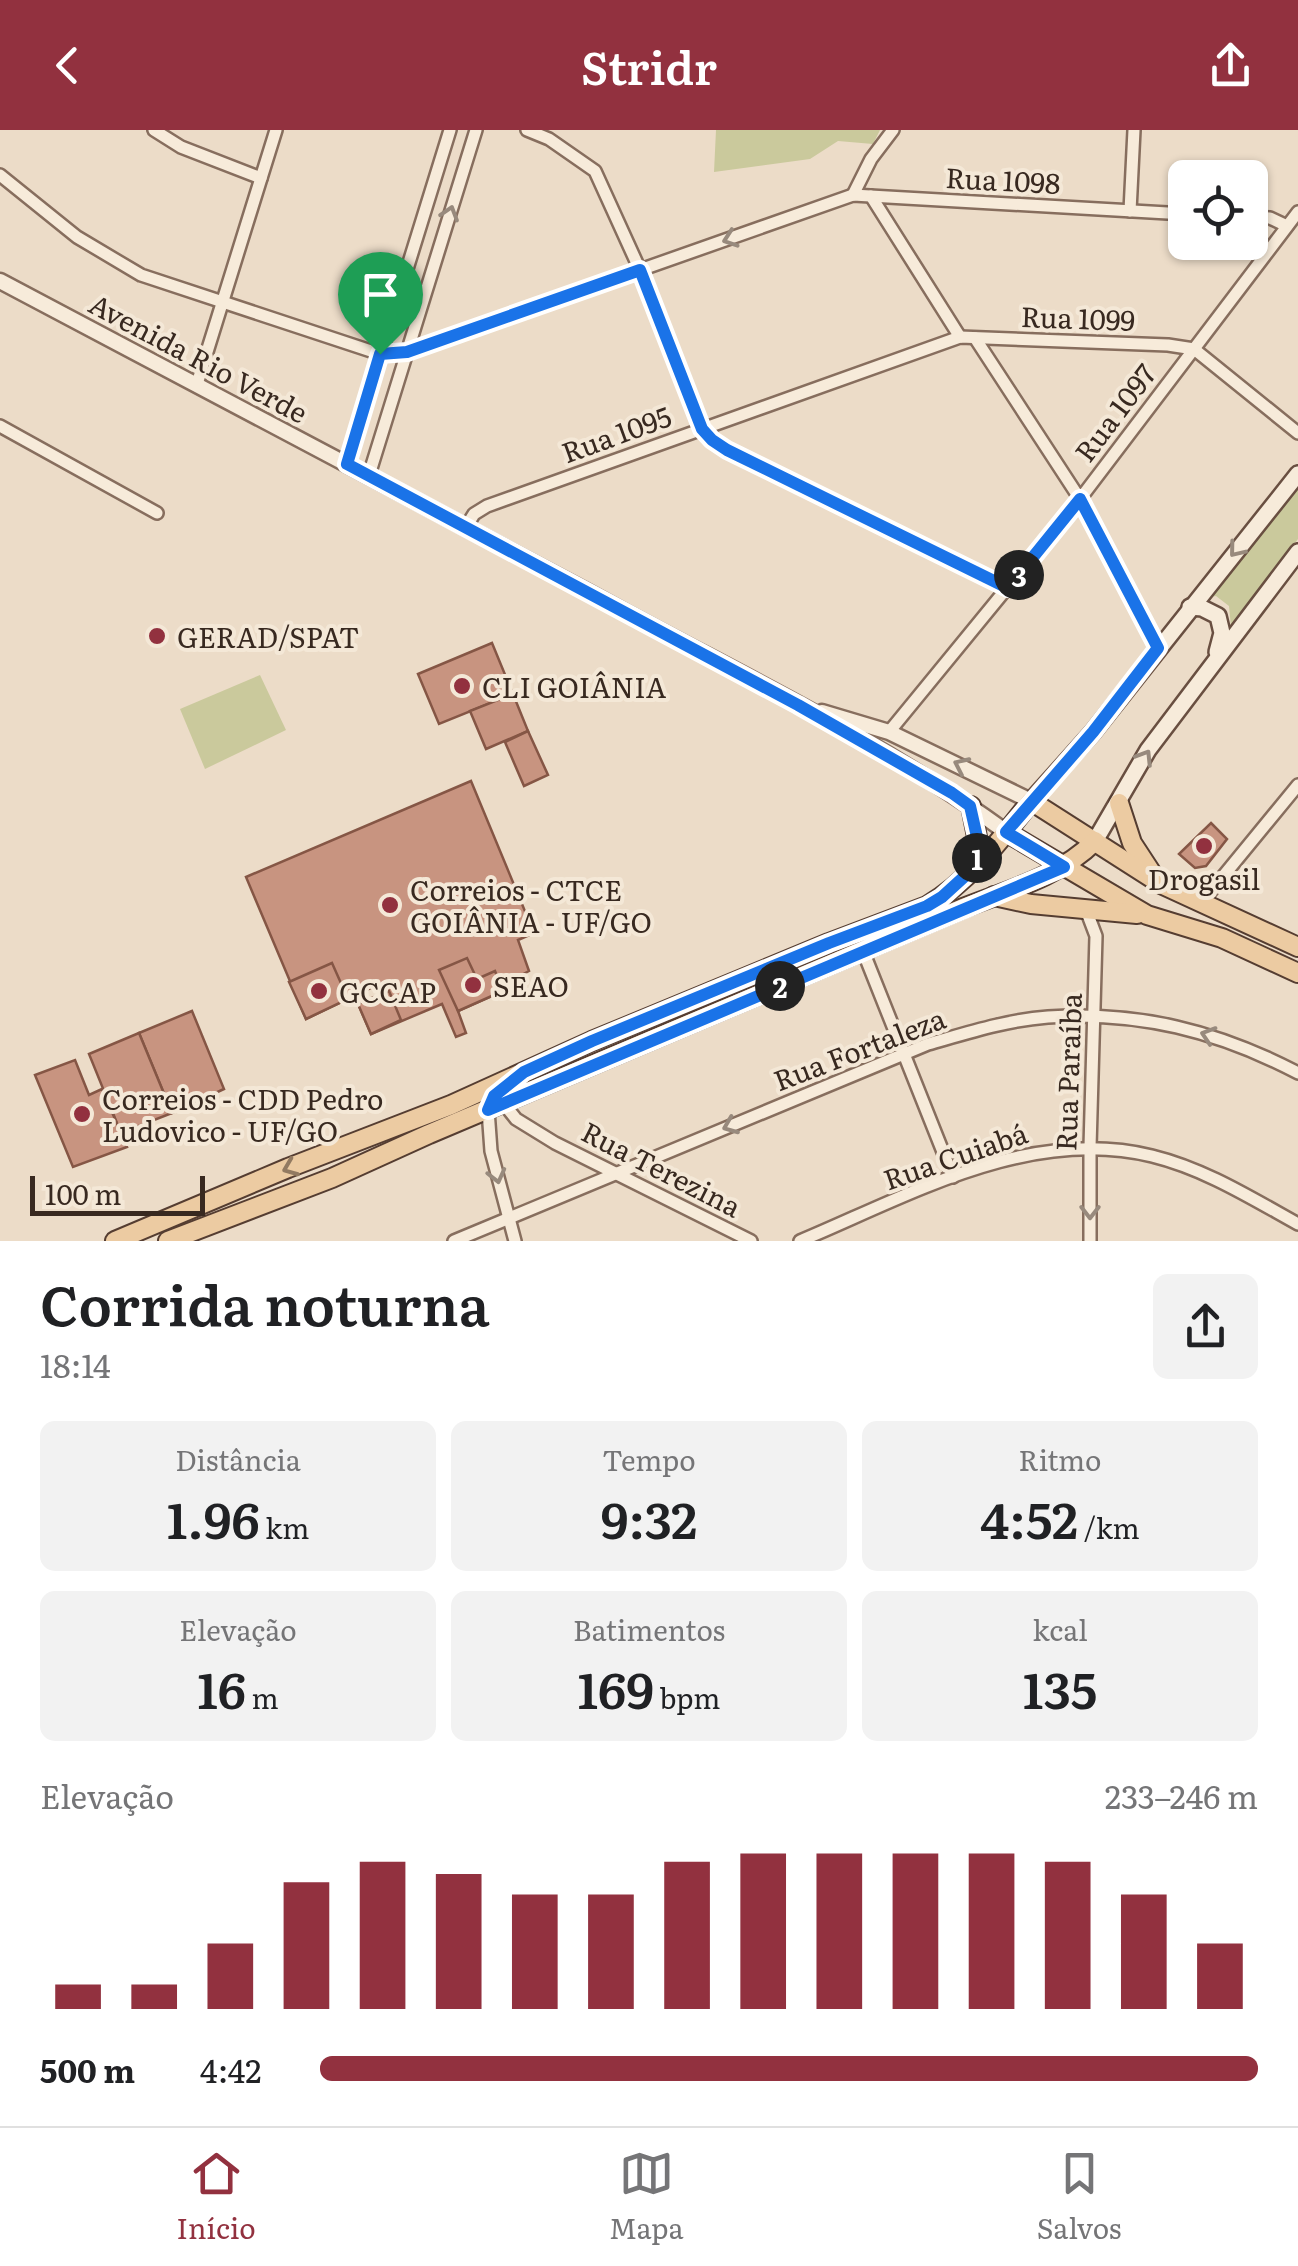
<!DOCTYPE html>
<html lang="pt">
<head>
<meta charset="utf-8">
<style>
  body { margin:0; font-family:Literata,serif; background:#f2f2f2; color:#202124; height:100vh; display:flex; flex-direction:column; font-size:38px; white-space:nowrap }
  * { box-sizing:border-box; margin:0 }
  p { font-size:32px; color:#757577 }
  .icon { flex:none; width:55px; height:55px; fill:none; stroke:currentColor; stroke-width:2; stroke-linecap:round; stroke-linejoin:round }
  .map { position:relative; height:1111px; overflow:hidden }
  .side { display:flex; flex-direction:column; background:#fff; flex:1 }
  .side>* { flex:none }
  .buttons { position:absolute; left:1168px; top:30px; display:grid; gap:20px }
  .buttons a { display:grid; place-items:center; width:100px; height:100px; border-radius:15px; background:#fff; box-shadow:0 2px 8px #0004; font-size:50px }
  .scale { position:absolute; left:30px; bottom:25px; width:175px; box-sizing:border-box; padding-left:10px; border:5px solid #382920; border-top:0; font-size:28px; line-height:35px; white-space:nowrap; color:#382920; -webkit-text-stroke:8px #f4e8d7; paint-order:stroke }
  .pin { position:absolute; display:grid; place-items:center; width:85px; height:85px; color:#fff; margin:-102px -42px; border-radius:50% 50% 50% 0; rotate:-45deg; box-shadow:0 0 10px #0007 }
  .pin .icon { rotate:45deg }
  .km { position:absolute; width:50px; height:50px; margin:-25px; border-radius:50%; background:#222; color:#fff; font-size:28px; line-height:50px; text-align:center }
  .round { display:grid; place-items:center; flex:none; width:105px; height:105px; border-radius:15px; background:#f2f2f2 }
  .headline { display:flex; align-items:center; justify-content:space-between; height:170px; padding:0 40px }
  h1 { font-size:55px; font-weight:600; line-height:75px }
  .stats { display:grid; grid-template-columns:repeat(3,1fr); gap:15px; height:170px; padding:10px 40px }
  .stats div { display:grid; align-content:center; border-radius:15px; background:#f2f2f2; text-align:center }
  .stats b { font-size:50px; font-weight:600 }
  .stats small { font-size:28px; font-weight:400 }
  .stats p { font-size:28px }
  .chart { height:280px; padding:20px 40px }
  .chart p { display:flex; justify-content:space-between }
  .chart svg { width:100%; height:180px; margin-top:10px; stroke:#92313f; stroke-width:6 }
  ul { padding:0 40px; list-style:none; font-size:32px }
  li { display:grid; grid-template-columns:160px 120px 1fr; align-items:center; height:75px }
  li i { height:25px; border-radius:12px; background:#92313f }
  header { display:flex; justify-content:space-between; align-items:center; height:130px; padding:0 40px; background:#92313f; color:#fff; font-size:45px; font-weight:600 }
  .menu { display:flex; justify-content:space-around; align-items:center; height:140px; border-top:2px solid #e0e0e0; background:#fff; font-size:28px; color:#757577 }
  .menu a { display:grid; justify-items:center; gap:5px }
  .menu .on { color:#92313f }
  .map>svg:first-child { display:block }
  .green { fill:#cac99c }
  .building { fill:#c89480; stroke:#855645; stroke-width:2.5 }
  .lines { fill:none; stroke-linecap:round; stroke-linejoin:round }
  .minor-casing { stroke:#876e5e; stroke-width:16 }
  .tertiary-casing { stroke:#876e5e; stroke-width:19 }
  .secondary-casing { stroke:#694f41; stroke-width:20 }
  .primary-casing { stroke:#553d31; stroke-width:22 }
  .minor { stroke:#f7ebda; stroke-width:11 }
  .tertiary { stroke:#f7ebda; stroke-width:14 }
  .secondary { stroke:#f7ebda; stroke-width:15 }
  .primary { stroke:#eccba2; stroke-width:18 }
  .oneway { stroke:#988a7d }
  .oneway2 { stroke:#927a61 }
  .route-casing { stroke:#fff; stroke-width:20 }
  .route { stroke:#1a73e8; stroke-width:12 }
  .poi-dot { fill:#92313f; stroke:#f4e8d7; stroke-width:4 }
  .labels { text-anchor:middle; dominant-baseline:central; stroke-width:8; stroke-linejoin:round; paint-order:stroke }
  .street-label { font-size:28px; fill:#382920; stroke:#f4e8d7 }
  .poi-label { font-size:28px; fill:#382920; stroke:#f4e8d7; text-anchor:start }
</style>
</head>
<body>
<header><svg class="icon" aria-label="back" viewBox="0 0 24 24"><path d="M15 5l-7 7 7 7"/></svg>Stridr<svg class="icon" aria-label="share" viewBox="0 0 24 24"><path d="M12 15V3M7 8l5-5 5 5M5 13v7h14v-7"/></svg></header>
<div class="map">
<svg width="1298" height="1111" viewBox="0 0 1298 1111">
  <rect width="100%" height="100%" fill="#ecdcc8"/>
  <g class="green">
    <path d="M716 0H880L873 14 838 11 810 29 714 42Z"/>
    <path d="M1298 355V409L1231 497 1229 476 1216 466 1204 468Z"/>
    <path d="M260 545 286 600 205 639 180 579Z"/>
  </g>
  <g class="building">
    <path d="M492 513 513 564 439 594 418 544Z"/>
    <path d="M513 564 528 601 486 619 470 581Z"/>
    <path d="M528 601 548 645 524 656 505 612Z"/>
    <path d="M471 651 534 803 518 810 529 841 516 848 519 854 458 881 466 903 456 907 442 874 371 904 358 874 384 863 379 854 306 889 246 747Z"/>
    <path d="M1211 693 1227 709 1206 736 1195 738 1179 724Z"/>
    <path d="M467 828 477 849 495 841 503 861 458 881 439 840Z"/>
    <path d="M332 833 348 869 306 889 289 852Z"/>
    <path d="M389 861 401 890 371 904 358 874Z"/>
    <path d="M192 881 224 959 172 983 139 903Z"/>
    <path d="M139 903 172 983 121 1003 89 924Z"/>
    <path d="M75 930 89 965 102 959 127 1017 73 1037 35 945Z"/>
  </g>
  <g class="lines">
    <g class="minor-casing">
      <g id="minor">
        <path d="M154 0 181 17 261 48"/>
        <path d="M527 0 549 9 595 41 640 140 702 299 712 310 727 321 1008 458"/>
        <path d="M0 45 77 107 141 145 380 224 407 222 853 65 1185 84"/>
        <path d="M853 65 871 29 893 0"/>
        <path d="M871 66 960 207"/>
        <path d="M1130 81 1134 0"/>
        <path d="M1250 87 1270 88 1287 96"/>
        <path d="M975 208 1080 369 1158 518"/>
        <path d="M197 254 276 0"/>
        <path d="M0 296 157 383"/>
        <path d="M347 333 450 0"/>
        <path d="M369 345 476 0"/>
        <path d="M466 397 474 384 487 376 960 207 1168 215 1194 219 1298 303"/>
        <path d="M889 602 1080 369 1298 82"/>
        <path d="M1202 772 1298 655"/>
        <path d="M1085 777 1096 806 1090 1017V1111"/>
        <path d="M863 821 953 1047"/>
        <path d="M504 974 516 989 555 1013 751 1111"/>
        <path d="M488 980 491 1021 515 1111"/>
        <path d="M454 1111 928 914C967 903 1007 890 1048 887 1138 881 1218 901 1298 943"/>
        <path d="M800 1111C910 1065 1029 996 1152 1026 1205 1039 1251 1068 1298 1094"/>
      </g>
    </g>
    <g class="tertiary-casing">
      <g id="tertiary">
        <path d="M0 151C210 261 419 371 627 483 755 552 889 616 1006 702"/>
        <path d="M822 582 889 602 1031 671"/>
      </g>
    </g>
    <g class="secondary-casing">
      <g id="secondary">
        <path d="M1190 477 1202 478 1218 486 1222 503 1217 522"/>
        <path d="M1031 671 1093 602 1298 344"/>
        <path d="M1095 711 1148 620 1298 422"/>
      </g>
    </g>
    <g class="primary-casing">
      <g id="primary">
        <path d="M1119 673 1132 713 1151 742"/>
        <path d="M971 676 977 707 976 737"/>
        <path d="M1006 702 1147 785 1222 808 1298 843"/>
        <path d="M994 766 1031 774 1137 784"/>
        <path d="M115 1111 288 1038 451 975 592 911 829 813 927 776C970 751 1001 709 1031 671L1161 754 1298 817"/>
        <path d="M168 1111 332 1048 429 1004 963 778C1009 760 1059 747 1095 711"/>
      </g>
    </g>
    <use href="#minor" class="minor"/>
    <use href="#tertiary" class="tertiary"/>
    <use href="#secondary" class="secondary"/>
    <use href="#primary" class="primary"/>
  </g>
  <defs><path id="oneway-chevron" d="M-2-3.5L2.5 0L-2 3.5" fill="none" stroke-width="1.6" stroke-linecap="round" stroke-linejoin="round" transform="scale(2.5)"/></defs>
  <g class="oneway">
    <use href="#oneway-chevron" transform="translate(450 83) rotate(-73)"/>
    <use href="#oneway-chevron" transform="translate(730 109) rotate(161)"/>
    <use href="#oneway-chevron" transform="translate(1236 420) rotate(129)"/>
    <use href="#oneway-chevron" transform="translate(1145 627) rotate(-58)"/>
    <use href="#oneway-chevron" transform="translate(961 635) rotate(-155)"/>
    <use href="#oneway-chevron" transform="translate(1208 905) rotate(-162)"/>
    <use href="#oneway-chevron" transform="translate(730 996) rotate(158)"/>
    <use href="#oneway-chevron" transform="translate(497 1046) rotate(76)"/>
    <use href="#oneway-chevron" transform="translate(1090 1082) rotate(90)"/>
  </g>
  <use class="oneway2" href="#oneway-chevron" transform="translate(290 1038) rotate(158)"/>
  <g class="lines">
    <g class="route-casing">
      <path id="route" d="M640 140 702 299 712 310 727 320 1008 458 1080 369 1158 518 1093 602 1006 702 1064 737 488 980 494 966 524 942 592 911 829 813 927 776 942 767 976 736 977 707 970 676 952 663 798 575 347 334 380 224 407 222Z"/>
    </g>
    <use href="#route" class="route"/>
  </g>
  <g class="poi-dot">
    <circle cx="157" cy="506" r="10"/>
    <circle cx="462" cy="556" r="10"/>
    <circle cx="1204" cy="716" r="10"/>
    <circle cx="390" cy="775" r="10"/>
    <circle cx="473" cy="855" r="10"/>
    <circle cx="319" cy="861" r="10"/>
    <circle cx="82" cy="984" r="10"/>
  </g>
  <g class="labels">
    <g class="street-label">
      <text transform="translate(1003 49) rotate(3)">Rua 1098</text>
      <text transform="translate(1078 187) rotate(2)">Rua 1099</text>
      <text transform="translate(199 227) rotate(28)">Avenida Rio Verde</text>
      <text transform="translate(1114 282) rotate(-53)">Rua 1097</text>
      <text transform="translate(616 303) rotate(-20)">Rua 1095</text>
      <text transform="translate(859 918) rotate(-21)">Rua Fortaleza</text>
      <text transform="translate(1067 942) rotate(-88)">Rua Paraíba</text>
      <text transform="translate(955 1025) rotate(-19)">Rua Cuiabá</text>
      <text transform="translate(662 1038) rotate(27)">Rua Terezina</text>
    </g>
    <g class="poi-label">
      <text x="177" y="506">GERAD/SPAT</text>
      <text x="482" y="556">CLI GOIÂNIA</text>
      <text x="1204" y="748" text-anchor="middle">Drogasil</text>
      <text x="410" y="759">Correios - CTCE<tspan x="410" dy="32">GOIÂNIA - UF/GO</tspan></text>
      <text x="493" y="855">SEAO</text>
      <text x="339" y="861">GCCAP</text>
      <text x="102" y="968">Correios - CDD Pedro<tspan x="102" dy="32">Ludovico - UF/GO</tspan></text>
    </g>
  </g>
</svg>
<div class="buttons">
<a><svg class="icon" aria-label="locate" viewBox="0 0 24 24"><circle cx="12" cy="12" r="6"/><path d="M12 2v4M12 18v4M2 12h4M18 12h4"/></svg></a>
</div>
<div class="scale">100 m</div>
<div class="pin" style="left:380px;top:224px;background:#1e9e55"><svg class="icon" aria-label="arrive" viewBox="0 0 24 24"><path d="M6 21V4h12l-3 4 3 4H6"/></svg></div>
<b class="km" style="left:977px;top:728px">1</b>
<b class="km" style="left:780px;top:856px">2</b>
<b class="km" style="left:1019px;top:445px">3</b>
</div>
<section class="side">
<div class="headline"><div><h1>Corrida noturna</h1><p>18:14</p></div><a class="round"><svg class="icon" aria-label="share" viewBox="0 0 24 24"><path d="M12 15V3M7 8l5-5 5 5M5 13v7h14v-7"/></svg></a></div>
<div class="stats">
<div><p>Distância</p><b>1.96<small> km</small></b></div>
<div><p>Tempo</p><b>9:32</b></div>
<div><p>Ritmo</p><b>4:52<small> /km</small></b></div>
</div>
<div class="stats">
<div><p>Elevação</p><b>16<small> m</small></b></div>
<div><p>Batimentos</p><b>169<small> bpm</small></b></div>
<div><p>kcal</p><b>135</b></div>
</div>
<div class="chart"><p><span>Elevação</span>233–246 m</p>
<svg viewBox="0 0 160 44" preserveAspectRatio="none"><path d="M5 44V38M15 44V38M25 44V28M35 44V13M45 44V8M55 44V11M65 44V16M75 44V16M85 44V8M95 44V6M105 44V6M115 44V6M125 44V6M135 44V8M145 44V16M155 44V28"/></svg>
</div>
<ul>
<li><b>500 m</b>4:42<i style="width:100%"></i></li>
</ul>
</section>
<nav class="menu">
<a class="on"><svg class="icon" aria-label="home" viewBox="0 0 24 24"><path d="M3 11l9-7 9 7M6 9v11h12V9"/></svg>Início</a>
<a><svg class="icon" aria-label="map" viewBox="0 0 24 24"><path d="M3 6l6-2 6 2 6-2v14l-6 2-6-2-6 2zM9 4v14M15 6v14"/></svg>Mapa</a>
<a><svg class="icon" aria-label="saved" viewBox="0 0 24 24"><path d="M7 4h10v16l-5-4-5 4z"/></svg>Salvos</a>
</nav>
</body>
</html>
